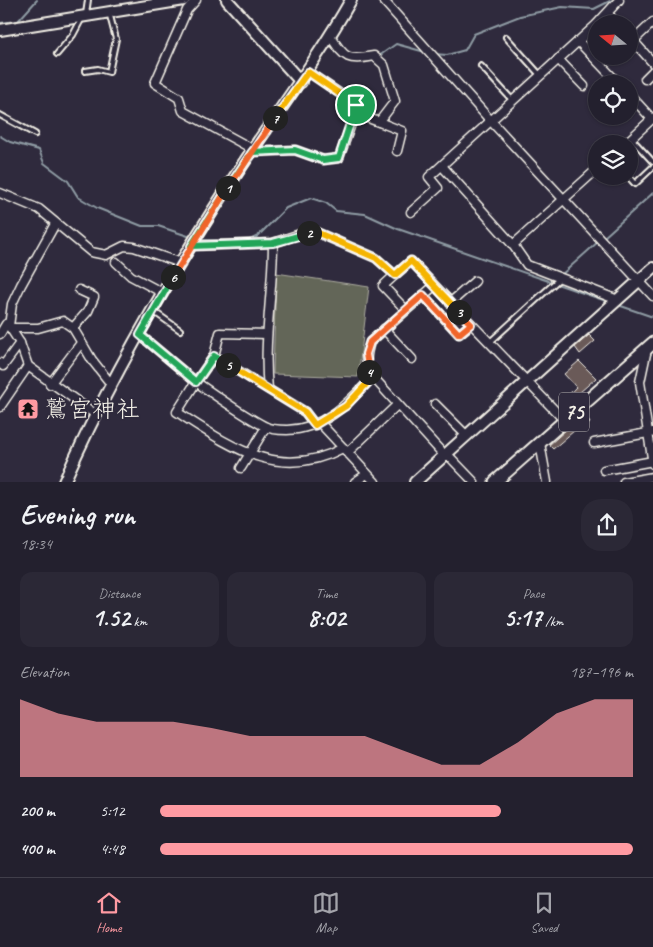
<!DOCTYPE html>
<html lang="en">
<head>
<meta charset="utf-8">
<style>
  body { margin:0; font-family:Caveat,"Klee One",sans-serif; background:#2b2836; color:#f1f3f6; height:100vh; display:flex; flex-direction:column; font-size:19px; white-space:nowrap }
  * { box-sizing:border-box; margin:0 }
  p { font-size:16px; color:#a3a3aa }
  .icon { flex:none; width:28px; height:28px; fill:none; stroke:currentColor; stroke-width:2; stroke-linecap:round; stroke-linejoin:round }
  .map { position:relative; height:482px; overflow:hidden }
  .details { display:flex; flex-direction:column; background:#23202e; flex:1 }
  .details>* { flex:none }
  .needle { width:32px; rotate:288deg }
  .controls { position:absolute; left:588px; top:15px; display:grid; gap:10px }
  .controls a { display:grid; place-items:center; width:50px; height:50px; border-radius:50%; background:#23202e; box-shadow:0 1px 4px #0004,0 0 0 1px #403e4a; font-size:25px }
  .pin { position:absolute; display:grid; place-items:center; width:42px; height:42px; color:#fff; margin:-21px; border:2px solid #fff; border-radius:50%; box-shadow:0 1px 5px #0007 }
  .km { position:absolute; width:25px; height:25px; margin:-12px; border-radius:50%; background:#222; color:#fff; font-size:14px; line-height:25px; text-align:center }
  .round { display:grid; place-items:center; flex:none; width:52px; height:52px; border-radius:20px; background:#2b2836 }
  .overview { display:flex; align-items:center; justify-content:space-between; height:85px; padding:0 20px }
  h1 { font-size:28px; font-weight:700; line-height:38px }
  .figures { display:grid; grid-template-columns:repeat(3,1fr); gap:8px; height:85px; padding:5px 20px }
  .figures div { display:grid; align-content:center; border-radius:12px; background:#2b2836; text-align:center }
  .figures b { font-size:25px; font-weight:700 }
  .figures small { font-size:14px; font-weight:400 }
  .figures p { font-size:14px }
  .chart { height:140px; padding:10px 20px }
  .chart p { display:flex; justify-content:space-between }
  .chart svg { width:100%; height:90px; margin-top:5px; fill:#ff9aa2; opacity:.7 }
  ul { padding:0 20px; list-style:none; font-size:16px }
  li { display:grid; grid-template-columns:80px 60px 1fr; align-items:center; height:38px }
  li i { height:12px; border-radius:6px; background:#ff9aa2 }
  .dock { display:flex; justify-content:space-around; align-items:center; height:70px; border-top:1px solid #403e4a; background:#23202e; font-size:14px; color:#a3a3aa }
  .dock a { display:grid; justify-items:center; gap:2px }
  .dock .current { color:#ff9aa2 }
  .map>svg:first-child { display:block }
  .green { fill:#646658; stroke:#acaca0 }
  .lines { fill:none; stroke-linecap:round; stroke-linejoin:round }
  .stream { stroke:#8f9ca4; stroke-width:2 }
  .building { fill:#6b5a59; stroke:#f4f1e8 }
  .lane-casing { stroke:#f4f1e8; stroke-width:8 }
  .street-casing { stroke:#f4f1e8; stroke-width:11 }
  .secondary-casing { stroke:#f4f1e8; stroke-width:14 }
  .primary-casing { stroke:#f4f1e8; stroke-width:15 }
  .lane { stroke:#2f2a3d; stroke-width:4 }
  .street { stroke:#2f2a3d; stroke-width:8 }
  .secondary { stroke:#2f2a3d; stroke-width:10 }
  .primary { stroke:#2f2a3d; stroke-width:11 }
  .split-1-casing { stroke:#fff; stroke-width:10 }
  .split-2-casing { stroke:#fff; stroke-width:10 }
  .split-3-casing { stroke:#fff; stroke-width:10 }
  .split-4-casing { stroke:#fff; stroke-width:10 }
  .split-5-casing { stroke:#fff; stroke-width:10 }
  .split-6-casing { stroke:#fff; stroke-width:10 }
  .split-7-casing { stroke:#fff; stroke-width:10 }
  .split-8-casing { stroke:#fff; stroke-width:10 }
  .split-1 { stroke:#22a559; stroke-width:6 }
  .split-2 { stroke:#22a559; stroke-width:6 }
  .split-3 { stroke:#f5b400; stroke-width:6 }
  .split-4 { stroke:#f0652b; stroke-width:6 }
  .split-5 { stroke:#f5b400; stroke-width:6 }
  .split-6 { stroke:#22a559; stroke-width:6 }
  .split-7 { stroke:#f0652b; stroke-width:6 }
  .split-8 { stroke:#f5b400; stroke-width:6 }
  .labels { text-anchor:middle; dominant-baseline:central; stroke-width:4; stroke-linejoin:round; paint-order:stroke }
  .shield { fill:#2f2a3d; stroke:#b9b5b5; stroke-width:1 }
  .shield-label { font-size:22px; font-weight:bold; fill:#f4f1e8 }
  .poi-label { font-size:24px; fill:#f4f1e8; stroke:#2f2a3d; text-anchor:start }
</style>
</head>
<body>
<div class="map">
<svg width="653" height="482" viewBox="0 0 653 482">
  <rect width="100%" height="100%" fill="#2f2a3d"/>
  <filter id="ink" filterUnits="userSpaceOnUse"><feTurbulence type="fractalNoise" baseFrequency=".02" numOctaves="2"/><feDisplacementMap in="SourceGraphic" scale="10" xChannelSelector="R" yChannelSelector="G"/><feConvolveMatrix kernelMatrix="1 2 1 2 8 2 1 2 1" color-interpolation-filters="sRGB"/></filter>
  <g filter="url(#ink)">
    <path class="green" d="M276 273 369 287 358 377 273 374Z"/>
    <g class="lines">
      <g class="stream">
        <path d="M0 23 18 21 37 0"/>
        <path d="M336 36 344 49"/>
        <path d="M434 54 447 55 465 50 474 34 520 16 562 7 594 9 612 0"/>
        <path d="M379 56 396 44 425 52"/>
        <path d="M0 136 10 142 39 150 44 163 68 181 78 197 97 208 142 226H158L191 237"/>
        <path d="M603 238 653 193"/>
        <path d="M200 240 240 241"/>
        <path d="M250 240 258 236 286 208 311 198 326 203 336 211 365 214 398 229 609 302"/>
        <path d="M560 276 599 241"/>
        <path d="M618 305 653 317"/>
      </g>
    </g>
    <g class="building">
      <path d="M589 335 595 341 580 354 575 347Z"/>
      <path d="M579 361 596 378 571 400 573 403 566 409 561 403 576 387 564 374Z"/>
      <path d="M584 414 590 423 584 427 582 424 553 449 549 445Z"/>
    </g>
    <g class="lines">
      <g class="lane-casing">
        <g id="lane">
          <path d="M86 14 88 0"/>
          <path d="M506 37 540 75"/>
          <path d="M57 54 73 35 82 18"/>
          <path d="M481 66 513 101"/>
          <path d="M85 71 98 69 109 72 116 39 109 12"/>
          <path d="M0 115 35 134"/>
          <path d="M631 138 653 162"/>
          <path d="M628 176 635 184 653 167"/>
          <path d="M153 311 180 330"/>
          <path d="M489 343 559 279"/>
        </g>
      </g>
      <g class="street-casing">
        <g id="street">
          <path d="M196 0 187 10 155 83 179 98 183 111 247 146 252 152 295 150 323 160 339 158 355 113 379 122 395 101 384 65 374 56C348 61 345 59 331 37"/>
          <path d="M383 0 491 121 653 296"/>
          <path d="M608 14 617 24"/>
          <path d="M597 24 619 0"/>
          <path d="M629 36 653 63"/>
          <path d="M578 41 619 84"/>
          <path d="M633 41 653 22"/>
          <path d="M558 59 584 86"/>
          <path d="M308 72 357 105 355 113"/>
          <path d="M645 79 653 71"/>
          <path d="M629 94 652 119"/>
          <path d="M379 122 402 131 397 151"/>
          <path d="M625 144 653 118"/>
          <path d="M442 166 513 245 527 265 618 300"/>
          <path d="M0 193 39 209 91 252 106 255 124 246 134 247 181 263"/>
          <path d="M411 212 438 188 429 177 596 25"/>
          <path d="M55 224 21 285 12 304 9 326 20 343 28 366 95 414"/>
          <path d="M513 245 596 170"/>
          <path d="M191 246 273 243 303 233 316 232 376 258 395 275 411 261 565 421"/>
          <path d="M116 262 131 276 163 293"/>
          <path d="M395 275 383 286 406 310"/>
          <path d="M423 295 459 334 471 324"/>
          <path d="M450 303 475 281"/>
          <path d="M12 328H38L63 321 73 328 92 360 111 384"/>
          <path d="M73 328 88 311 94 297 79 290"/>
          <path d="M384 329 412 359"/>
          <path d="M0 334 6 324"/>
          <path d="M140 335 196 382 214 356 220 333 267 334"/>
          <path d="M647 349 640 382 653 464"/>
          <path d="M214 356 305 412 315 425"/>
          <path d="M0 363 3 366 20 343"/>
          <path d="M373 377C364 365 366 355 370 342L434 286"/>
          <path d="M50 384 81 343"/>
          <path d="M268 389C263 341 273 292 273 243"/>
          <path d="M435 404 467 436"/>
          <path d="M0 407 28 366"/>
          <path d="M320 423 375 482"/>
          <path d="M540 443 547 482"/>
          <path d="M594 443 653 432"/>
          <path d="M343 448C279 482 231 447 177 412L196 382C218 397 241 414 264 426 271 430 280 430 287 430 325 429 348 403 373 377L445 456"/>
          <path d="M347 453 397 405"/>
          <path d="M447 454 474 482"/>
          <path d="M241 468 266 427"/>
          <path d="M604 470 653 461"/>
          <path d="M355 482 367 474"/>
          <path d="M624 482 653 477"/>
        </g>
      </g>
      <g class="secondary-casing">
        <g id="secondary">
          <path d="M227 0 301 82"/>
          <path d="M0 30 184 0"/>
          <path d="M64 482C115 367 181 257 251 152 285 102 321 53 351 0"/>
          <path d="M415 482 653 268"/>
        </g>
      </g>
      <g class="primary-casing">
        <path id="primary" d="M495 482 653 343"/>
      </g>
      <use href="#lane" class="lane"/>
      <use href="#street" class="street"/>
      <use href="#secondary" class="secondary"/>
      <use href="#primary" class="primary"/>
    </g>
  </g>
  <g class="lines" filter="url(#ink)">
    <g class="split-1-casing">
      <path id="split-1" d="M228 188 252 152 295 150 323 160 339 158 356 105"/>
    </g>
    <g class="split-2-casing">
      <path id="split-2" d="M228 188 191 246 273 243 309 233"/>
    </g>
    <g class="split-3-casing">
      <path id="split-3" d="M309 233 316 232 376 258 395 275 411 261 459 312"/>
    </g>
    <g class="split-4-casing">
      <path id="split-4" d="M369 372 366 354 370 342 423 295 459 334 471 324 459 312"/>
    </g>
    <g class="split-5-casing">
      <path id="split-5" d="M228 365 305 412 315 425 346 406 373 377 369 372"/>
    </g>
    <g class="split-6-casing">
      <path id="split-6" d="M173 277 140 335 196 382 214 356 228 365"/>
    </g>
    <g class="split-7-casing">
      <path id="split-7" d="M173 277 221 199 275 118"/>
    </g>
    <g class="split-8-casing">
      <path id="split-8" d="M275 118 308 72 356 105"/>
    </g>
    <use href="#split-1" class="split-1"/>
    <use href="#split-2" class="split-2"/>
    <use href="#split-3" class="split-3"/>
    <use href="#split-4" class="split-4"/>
    <use href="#split-5" class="split-5"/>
    <use href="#split-6" class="split-6"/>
    <use href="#split-7" class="split-7"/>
    <use href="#split-8" class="split-8"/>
  </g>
  <defs>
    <g id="temple-square" transform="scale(1.125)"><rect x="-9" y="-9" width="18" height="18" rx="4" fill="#ff9aa2" stroke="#2f2a3d"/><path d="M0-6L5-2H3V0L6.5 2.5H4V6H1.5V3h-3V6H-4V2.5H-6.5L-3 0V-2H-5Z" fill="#111"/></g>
  </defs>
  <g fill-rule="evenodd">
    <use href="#temple-square" x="28" y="409"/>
  </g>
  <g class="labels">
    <rect class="shield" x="559" y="392.5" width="30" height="39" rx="4"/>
    <g class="shield-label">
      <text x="574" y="412">75</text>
    </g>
    <g class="poi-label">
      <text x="44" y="409">鷲宮神社</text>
    </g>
  </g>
</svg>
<div class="controls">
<a><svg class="needle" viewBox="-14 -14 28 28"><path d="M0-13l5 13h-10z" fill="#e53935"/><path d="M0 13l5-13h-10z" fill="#a3a3aa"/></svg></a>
<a><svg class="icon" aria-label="locate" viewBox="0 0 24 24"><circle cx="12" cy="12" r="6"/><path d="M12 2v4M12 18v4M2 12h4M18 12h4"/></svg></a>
<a><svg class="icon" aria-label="layers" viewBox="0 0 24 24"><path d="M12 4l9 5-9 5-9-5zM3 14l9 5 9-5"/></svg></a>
</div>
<div class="pin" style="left:356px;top:105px;background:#1e9e55"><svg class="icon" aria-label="arrive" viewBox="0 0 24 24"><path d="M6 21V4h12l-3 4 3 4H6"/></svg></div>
<b class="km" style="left:228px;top:188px">1</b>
<b class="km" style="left:309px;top:233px">2</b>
<b class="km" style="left:459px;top:312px">3</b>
<b class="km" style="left:369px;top:372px">4</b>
<b class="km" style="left:228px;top:365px">5</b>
<b class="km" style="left:173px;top:277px">6</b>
<b class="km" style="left:275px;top:118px">7</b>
</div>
<section class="details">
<div class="overview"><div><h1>Evening run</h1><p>18:34</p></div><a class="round"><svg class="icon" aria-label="share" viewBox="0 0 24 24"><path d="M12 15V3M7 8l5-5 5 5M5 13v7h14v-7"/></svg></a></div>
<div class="figures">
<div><p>Distance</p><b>1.52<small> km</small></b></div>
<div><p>Time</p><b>8:02</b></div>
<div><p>Pace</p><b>5:17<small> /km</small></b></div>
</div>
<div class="chart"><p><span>Elevation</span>187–196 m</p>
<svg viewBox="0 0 160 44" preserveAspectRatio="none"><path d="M0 44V6L10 13L20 17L30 17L40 17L50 20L60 24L70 24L80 24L90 24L100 31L110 38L120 38L130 27L140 13L150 6L160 6V44z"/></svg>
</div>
<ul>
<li><b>200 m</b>5:12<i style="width:72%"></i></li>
<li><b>400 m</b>4:48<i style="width:100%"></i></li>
</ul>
</section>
<nav class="dock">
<a class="current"><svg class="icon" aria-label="home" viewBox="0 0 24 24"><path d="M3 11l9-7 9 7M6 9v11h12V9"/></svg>Home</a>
<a><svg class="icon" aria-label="map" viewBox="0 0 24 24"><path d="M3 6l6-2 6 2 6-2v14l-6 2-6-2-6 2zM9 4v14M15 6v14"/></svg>Map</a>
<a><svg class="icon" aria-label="saved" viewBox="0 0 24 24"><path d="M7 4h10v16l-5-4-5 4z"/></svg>Saved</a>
</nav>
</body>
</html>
